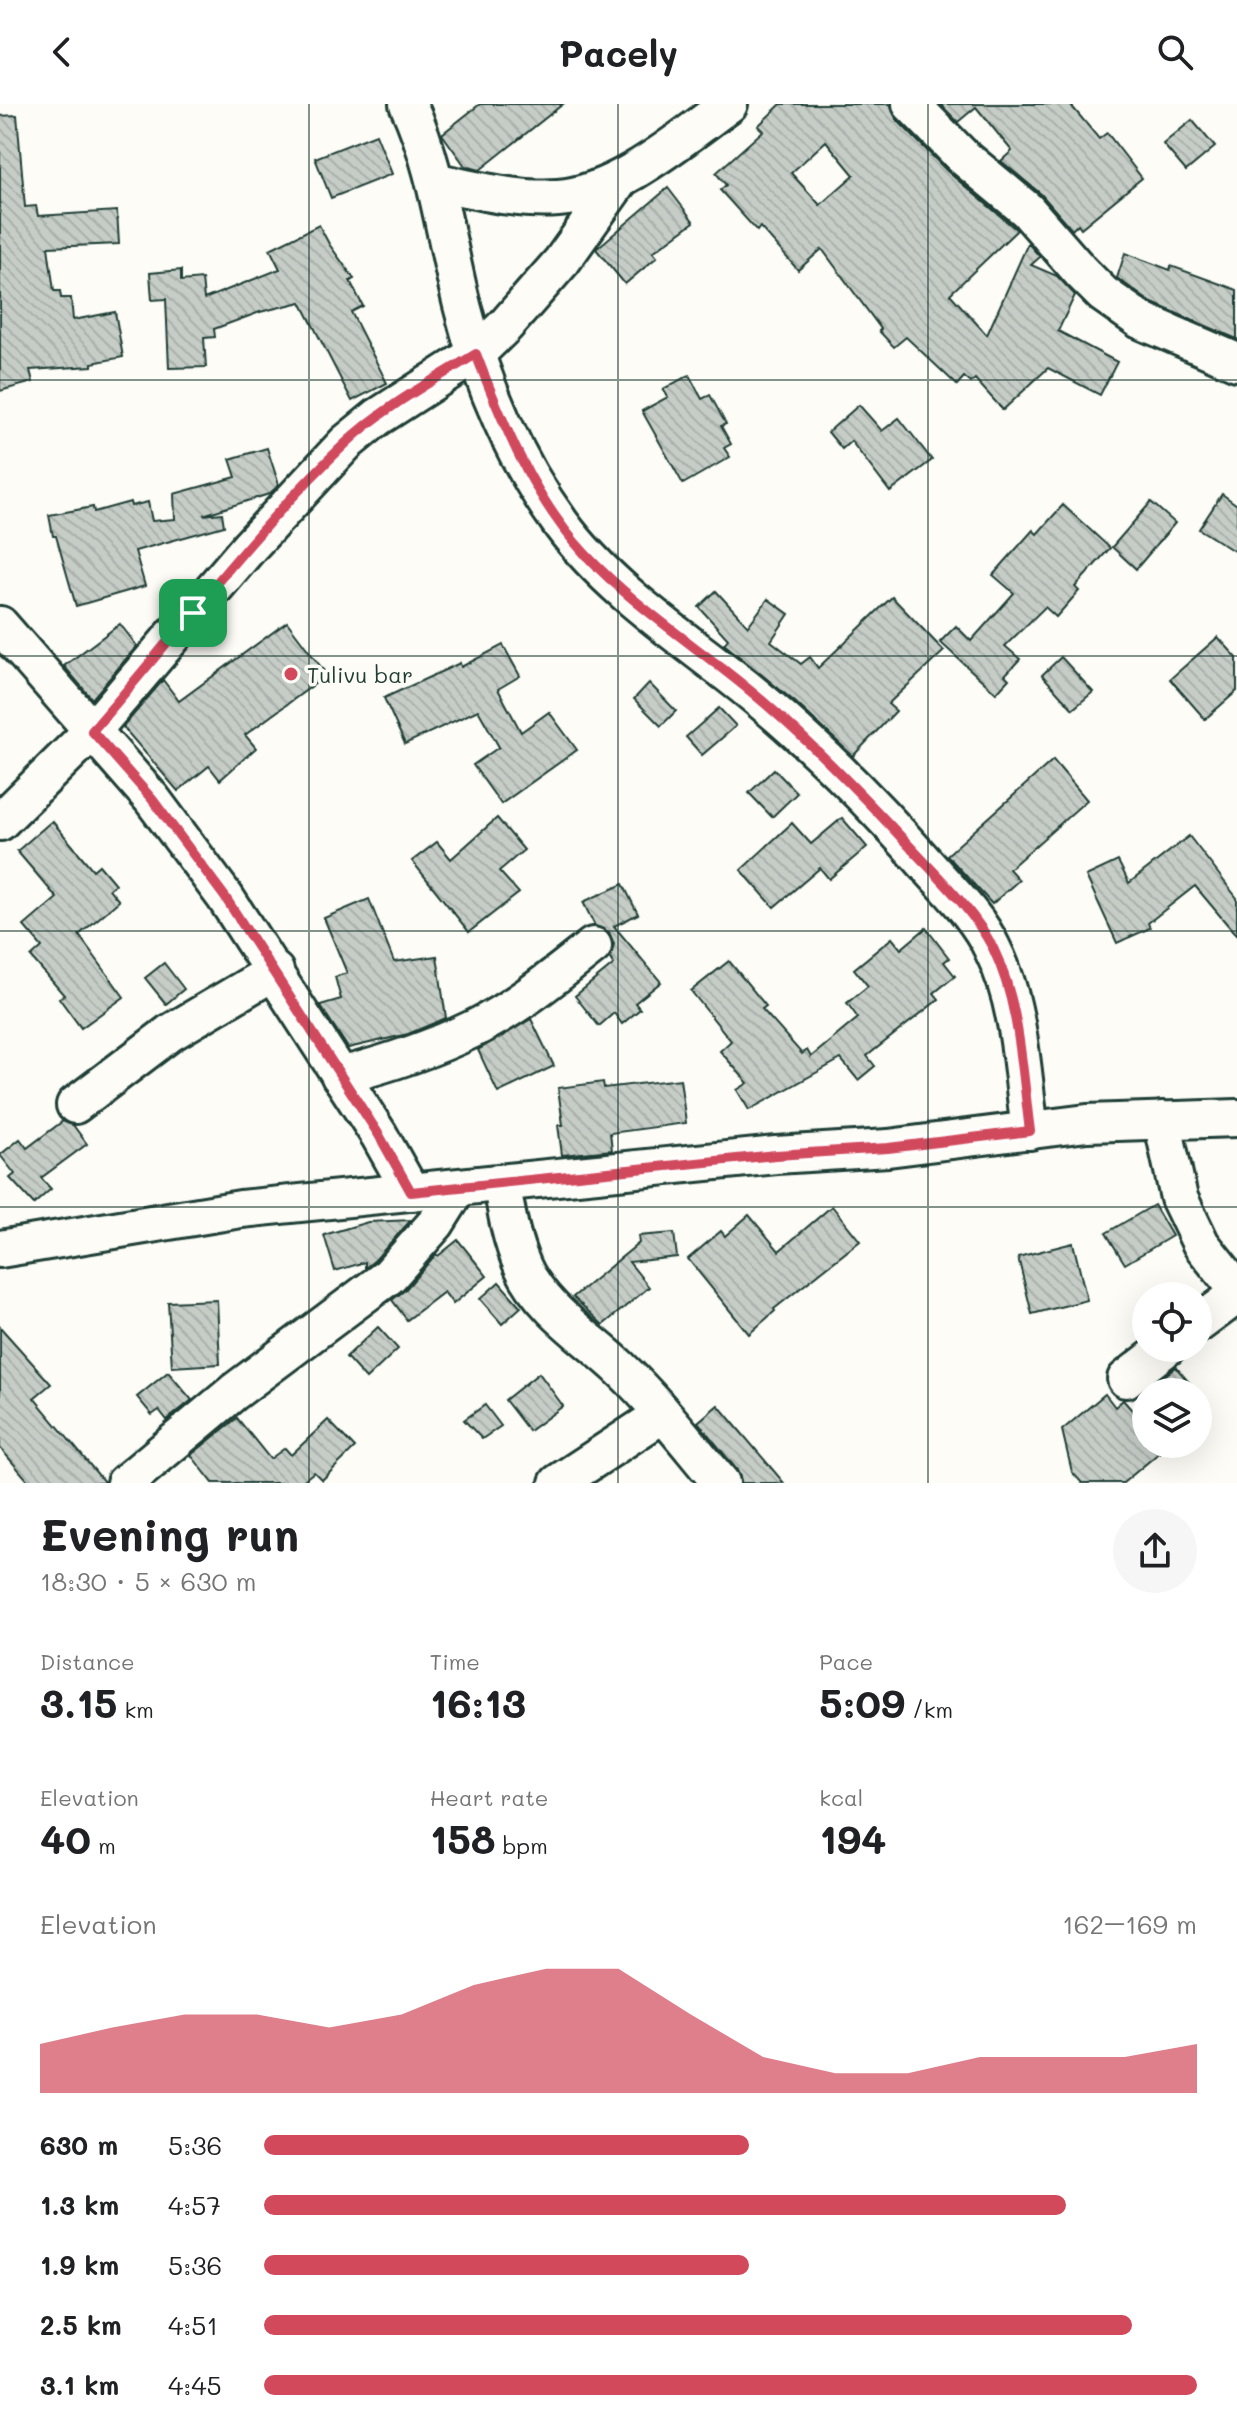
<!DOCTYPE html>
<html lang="en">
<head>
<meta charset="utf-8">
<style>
  body { margin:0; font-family:Mali,sans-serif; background:#f6f6f6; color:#202124; height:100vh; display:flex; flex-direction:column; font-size:30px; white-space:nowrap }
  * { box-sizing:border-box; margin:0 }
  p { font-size:26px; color:#757577 }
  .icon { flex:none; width:44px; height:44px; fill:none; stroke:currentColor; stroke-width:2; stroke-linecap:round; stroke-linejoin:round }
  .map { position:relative; height:1379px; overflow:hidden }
  .panel { display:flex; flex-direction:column; background:#fff; flex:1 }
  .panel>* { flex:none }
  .fabs { position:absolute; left:1132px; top:1178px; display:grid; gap:16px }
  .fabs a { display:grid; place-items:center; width:80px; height:80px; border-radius:50%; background:#fff; box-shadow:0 8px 32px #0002; font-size:40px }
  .pin { position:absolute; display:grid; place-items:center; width:68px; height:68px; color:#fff; margin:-34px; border-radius:16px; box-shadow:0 4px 12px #0006 }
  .round { display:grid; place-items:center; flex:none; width:84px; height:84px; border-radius:42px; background:#f6f6f6 }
  .head { display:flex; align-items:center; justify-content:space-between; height:136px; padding:0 40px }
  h1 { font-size:44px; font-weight:800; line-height:60px }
  .figures { display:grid; grid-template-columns:repeat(3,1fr); gap:12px; height:136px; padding:8px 40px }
  .figures div { display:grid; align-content:center }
  .figures b { font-size:40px; font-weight:800 }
  .figures small { font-size:22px; font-weight:400 }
  .figures p { font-size:22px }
  .chart { height:224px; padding:16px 40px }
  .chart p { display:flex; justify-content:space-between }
  .chart svg { width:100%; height:144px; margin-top:8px; fill:#d1495b; opacity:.7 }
  ul { padding:0 40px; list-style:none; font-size:26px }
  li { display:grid; grid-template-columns:128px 96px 1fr; align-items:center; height:60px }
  li i { height:20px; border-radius:10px; background:#d1495b }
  header { display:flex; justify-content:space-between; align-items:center; height:104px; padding:0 40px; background:#fff; font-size:36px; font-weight:800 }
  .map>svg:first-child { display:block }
  .building { fill:url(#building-back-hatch); stroke:#1f3d34; stroke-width:2; fill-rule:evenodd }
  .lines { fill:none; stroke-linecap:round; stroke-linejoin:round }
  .minor-casing { stroke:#1f3d34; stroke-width:42 }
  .minor { stroke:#fdfcf7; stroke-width:36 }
  .route-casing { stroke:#fff; stroke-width:16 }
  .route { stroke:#d1495b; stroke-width:10 }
  .grid { fill:none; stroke:#1f3d34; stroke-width:2; stroke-opacity:0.55 }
  .poi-dot { fill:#d1495b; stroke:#fdfcf7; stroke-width:3 }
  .labels { text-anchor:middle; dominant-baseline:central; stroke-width:7; stroke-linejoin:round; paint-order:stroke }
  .poi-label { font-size:22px; fill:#1f3d34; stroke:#fdfcf7; text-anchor:start }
</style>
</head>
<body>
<header><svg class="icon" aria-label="back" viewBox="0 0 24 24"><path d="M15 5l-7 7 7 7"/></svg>Pacely<svg class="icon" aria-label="search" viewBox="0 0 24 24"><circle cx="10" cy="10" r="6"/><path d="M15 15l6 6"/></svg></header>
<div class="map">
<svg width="1237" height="1379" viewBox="0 0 1237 1379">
  <defs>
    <pattern id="building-back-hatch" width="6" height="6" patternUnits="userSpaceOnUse" patternTransform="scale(2)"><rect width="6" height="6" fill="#c6cdc7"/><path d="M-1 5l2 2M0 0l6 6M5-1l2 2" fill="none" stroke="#aab1ac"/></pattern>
  </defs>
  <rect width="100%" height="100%" fill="#fdfcf7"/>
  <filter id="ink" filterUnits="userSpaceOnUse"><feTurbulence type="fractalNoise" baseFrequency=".0125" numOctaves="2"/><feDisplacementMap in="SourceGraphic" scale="16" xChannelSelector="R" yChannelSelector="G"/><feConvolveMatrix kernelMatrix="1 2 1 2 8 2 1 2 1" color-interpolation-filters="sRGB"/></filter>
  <g filter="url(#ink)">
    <g class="building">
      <path d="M480 0H563L480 66 465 62 442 30Z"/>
      <path d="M781 0H891L896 15 947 67 1017 126 950 190 987 231 1028 139 1040 153 1031 161 1057 172 1075 191 1058 227 1117 258 1100 291 1048 264 1003 306 975 275 971 279 964 273 957 281 906 233 894 243 879 227 881 225 822 145 798 166 760 123 757 127 720 86 726 81 716 69 763 27 758 22ZM826 37 854 71 820 101 791 69Z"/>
      <path d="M940 0H1070L1099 35 1107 29 1142 74 1081 124 1078 120 1072 126 1041 90 1001 57 1012 47 976 3 958 18Z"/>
      <path d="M17 11 25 103 36 102 38 112 117 107 119 140 48 143 54 187H60L61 194H71L73 216 115 208 123 253 92 259V262L30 266 33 278 0 287V12Z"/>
      <path d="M1192 16 1215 43 1186 67 1163 40Z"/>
      <path d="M376 30 392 70 331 94 315 54Z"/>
      <path d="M668 84 694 118 653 148 657 153 625 180 596 145Z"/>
      <path d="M319 121 329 140 354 175 350 177 363 202 351 208 387 279 352 297 301 198 260 208 214 225 215 233 204 234 206 263 169 264 166 195 152 196 150 169 181 166V177L202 175 204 195 280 165 270 145Z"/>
      <path d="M1125 149 1170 166 1171 162 1237 186V235L1150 198 1117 174Z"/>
      <path d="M689 271 702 295 710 291 726 320 721 322 731 340 724 344 730 353 683 380 642 307 668 293 663 285Z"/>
      <path d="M859 301 882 327 899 314 932 356 890 388 851 337 842 345 828 328Z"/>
      <path d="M267 344 279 381 269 390 203 411 222 409 224 422 135 447 145 482 76 502 56 432H53L49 411 93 403 94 408 130 398 131 402 148 398 152 417 175 415 174 390 236 373 230 355Z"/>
      <path d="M1222 390 1237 401V449L1199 425Z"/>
      <path d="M1151 398 1175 419 1136 465 1112 443Z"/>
      <path d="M1063 401 1110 444 1075 483 1079 487 1056 513 1045 503 1005 542 1020 555 1005 571 1009 575 996 589 940 538 956 522 971 537 1014 489 993 471 1033 426 1037 430Z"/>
      <path d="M716 487 748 522 768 495 789 510 771 537 801 560 810 553 818 564 892 493 944 547 888 600 896 607 853 652 795 598 724 540 728 535 699 503Z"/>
      <path d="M287 518 327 571 245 631 256 644 220 676 209 662 178 687 123 623 163 576 179 597Z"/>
      <path d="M120 520 137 542 92 595 64 562Z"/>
      <path d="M1218 533 1237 554V587L1205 615 1170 575Z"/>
      <path d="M503 541 520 572 498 585 521 628 549 608 577 646 501 700 473 661 499 643 478 606 405 640 384 594 460 559 461 563Z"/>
      <path d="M1061 553 1093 588 1073 605 1042 571Z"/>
      <path d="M649 579 676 607 661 622 634 595Z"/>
      <path d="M719 604 736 622 702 651 686 633Z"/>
      <path d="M1053 656 1087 696 1009 765 1019 776 992 800 947 751Z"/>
      <path d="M774 665 797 689 772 713 749 689Z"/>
      <path d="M497 714 524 746 499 767 519 789 469 828 412 757 437 738 451 755Z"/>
      <path d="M842 714 867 743 829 775 820 764 774 803 741 766 792 719 811 740Z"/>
      <path d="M52 717 93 766 99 761 115 780 109 785 119 797 79 831 124 893 81 924 59 894 64 891 31 853 42 843 24 822 57 794 17 747Z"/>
      <path d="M1189 732 1237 794V832L1195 782 1148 819 1150 824 1117 839 1086 772 1118 757 1129 779Z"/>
      <path d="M623 780 638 810 614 822 661 878 635 899 640 905 622 920 614 909 599 922 575 892 614 860 610 853 614 840 609 828 595 822 583 798Z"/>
      <path d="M369 795 394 858 437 852 446 914 408 930 348 944 320 901 341 895 335 873 347 869 324 814Z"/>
      <path d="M926 824 949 854 944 858 955 872 934 889 939 895 867 952 875 962 858 976 841 955 749 1006 737 986 748 979 720 947 731 937 691 887 729 857 766 902 762 905 802 950 807 946 811 953 858 914 847 899 868 882 854 865 892 834 901 845Z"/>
      <path d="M164 859 184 885 166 900 145 874Z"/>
      <path d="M531 915 554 962 498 989 478 946Z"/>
      <path d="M680 975 686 1019 610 1029 612 1046 562 1051 558 1021H563L558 984 603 978 604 984Z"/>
      <path d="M63 1017 73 1021 87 1040 41 1074 51 1085 34 1100 10 1074 15 1070 0 1051 20 1035 27 1044Z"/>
      <path d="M1154 1101 1172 1132 1125 1160 1106 1129Z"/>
      <path d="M832 1102 860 1137 774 1205 775 1207 749 1230 688 1155 721 1127 725 1132 749 1111 779 1147Z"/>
      <path d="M411 1116 375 1156 365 1164V1158L335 1167 324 1131 368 1118Z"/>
      <path d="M674 1129 677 1153 629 1158 649 1183 603 1221 573 1193 639 1139 638 1132Z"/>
      <path d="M458 1136 487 1172 453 1200 444 1188 407 1216 392 1196 405 1186 436 1150 438 1152Z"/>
      <path d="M1073 1139 1087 1196 1032 1210 1018 1153Z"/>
      <path d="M499 1178 521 1203 502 1220 480 1195Z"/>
      <path d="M217 1196 220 1260 172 1263 168 1198Z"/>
      <path d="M0 1223 51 1280 34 1294 105 1379H30L0 1344Z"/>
      <path d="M378 1223 398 1245 366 1275 346 1253Z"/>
      <path d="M1176 1263 1197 1288H1144Z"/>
      <path d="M168 1268 192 1296 167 1316 159 1306 152 1311 137 1293Z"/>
      <path d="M539 1269 563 1302 529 1327 505 1296Z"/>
      <path d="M1105 1290 1115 1303 1123 1296 1138 1313 1134 1316 1146 1330V1340H1154L1160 1348 1123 1379H1082L1072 1368 1062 1326Z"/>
      <path d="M485 1301 501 1322 482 1335 464 1316Z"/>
      <path d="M718 1301 784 1379H741L737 1366 698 1318Z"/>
      <path d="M237 1314 270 1355 285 1344 291 1351 328 1316 355 1344 322 1376 314 1368 300 1379H213L191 1351Z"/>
    </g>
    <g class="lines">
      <g class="minor-casing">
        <g id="minor">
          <path d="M408 0C438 65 445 136 463 205 482 280 515 357 561 420 605 480 670 525 728 570 801 626 866 692 927 761 950 787 977 812 992 844 1020 899 1022 967 1030 1027"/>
          <path d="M911 0 962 52 1027 106 1081 168 1103 190 1140 216 1237 258"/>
          <path d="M437 78C477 86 517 97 558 94 617 90 682 34 729 0"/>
          <path d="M0 521 152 695 225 793 379 1031 411 1088"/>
          <path d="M0 718 92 627 250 442 346 339 378 313 476 250 506 221 562 157 619 77"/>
          <path d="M340 972C387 960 432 945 475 924 518 903 556 871 593 842"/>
          <path d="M75 1001 170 929 275 867"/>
          <path d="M1162 1016 1179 1094 1201 1140 1237 1185"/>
          <path d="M502 1080C506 1108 511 1136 523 1163 541 1204 588 1234 620 1264 657 1299 688 1340 721 1379"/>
          <path d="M0 1145 241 1105 776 1051 888 1044 1087 1019 1237 1014"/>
          <path d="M1198 1220 1237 1191"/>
          <path d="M1126 1275 1166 1244"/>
          <path d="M125 1379 234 1288 389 1172 436 1119 458 1084"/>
          <path d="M558 1379 663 1310"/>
        </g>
      </g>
      <use href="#minor" class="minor"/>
    </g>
  </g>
  <g class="lines" filter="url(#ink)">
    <g class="route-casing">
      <path id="route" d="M476 250C503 320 533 394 585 450 639 508 708 549 767 601 819 646 866 695 913 746 941 776 974 807 993 844 1020 899 1022 967 1030 1027L888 1044 776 1051 411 1088 379 1031 225 793 152 695 92 627C176 531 253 427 346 339 384 303 432 277 476 250Z"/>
    </g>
    <use href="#route" class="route"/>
  </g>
  <path class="grid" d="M309 0V1379M618 0V1379M928 0V1379M0 276H1237M0 552H1237M0 827H1237M0 1103H1237"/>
  <circle class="poi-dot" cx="291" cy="570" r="8"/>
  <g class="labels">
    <g class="poi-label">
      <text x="307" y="570">Tulivu bar</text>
    </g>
  </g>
</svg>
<div class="fabs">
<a><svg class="icon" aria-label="locate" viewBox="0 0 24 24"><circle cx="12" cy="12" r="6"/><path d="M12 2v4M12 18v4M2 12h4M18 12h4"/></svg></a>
<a><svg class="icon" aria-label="layers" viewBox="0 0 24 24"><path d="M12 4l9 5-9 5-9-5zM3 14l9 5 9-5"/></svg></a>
</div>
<div class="pin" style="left:193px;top:509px;background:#1e9e55"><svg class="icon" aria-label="arrive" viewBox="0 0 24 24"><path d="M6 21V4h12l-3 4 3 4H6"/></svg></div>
</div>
<section class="panel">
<div class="head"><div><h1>Evening run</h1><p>18:30 · 5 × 630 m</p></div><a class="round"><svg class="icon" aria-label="share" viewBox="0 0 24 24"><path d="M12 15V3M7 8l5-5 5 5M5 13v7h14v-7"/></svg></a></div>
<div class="figures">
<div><p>Distance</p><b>3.15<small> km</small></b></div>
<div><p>Time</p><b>16:13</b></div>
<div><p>Pace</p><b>5:09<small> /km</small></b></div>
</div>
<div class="figures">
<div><p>Elevation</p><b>40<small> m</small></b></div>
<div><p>Heart rate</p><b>158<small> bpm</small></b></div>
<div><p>kcal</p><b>194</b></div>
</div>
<div class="chart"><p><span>Elevation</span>162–169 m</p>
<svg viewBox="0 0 160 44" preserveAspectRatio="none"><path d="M0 44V29L10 24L20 20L30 20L40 24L50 20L60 11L70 6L80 6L90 20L100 33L110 38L120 38L130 33L140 33L150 33L160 29V44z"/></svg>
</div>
<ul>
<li><b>630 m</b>5:36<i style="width:52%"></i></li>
<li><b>1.3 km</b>4:57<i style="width:86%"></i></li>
<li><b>1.9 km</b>5:36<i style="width:52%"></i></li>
<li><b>2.5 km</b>4:51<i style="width:93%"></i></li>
<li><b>3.1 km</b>4:45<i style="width:100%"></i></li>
</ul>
</section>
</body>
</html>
